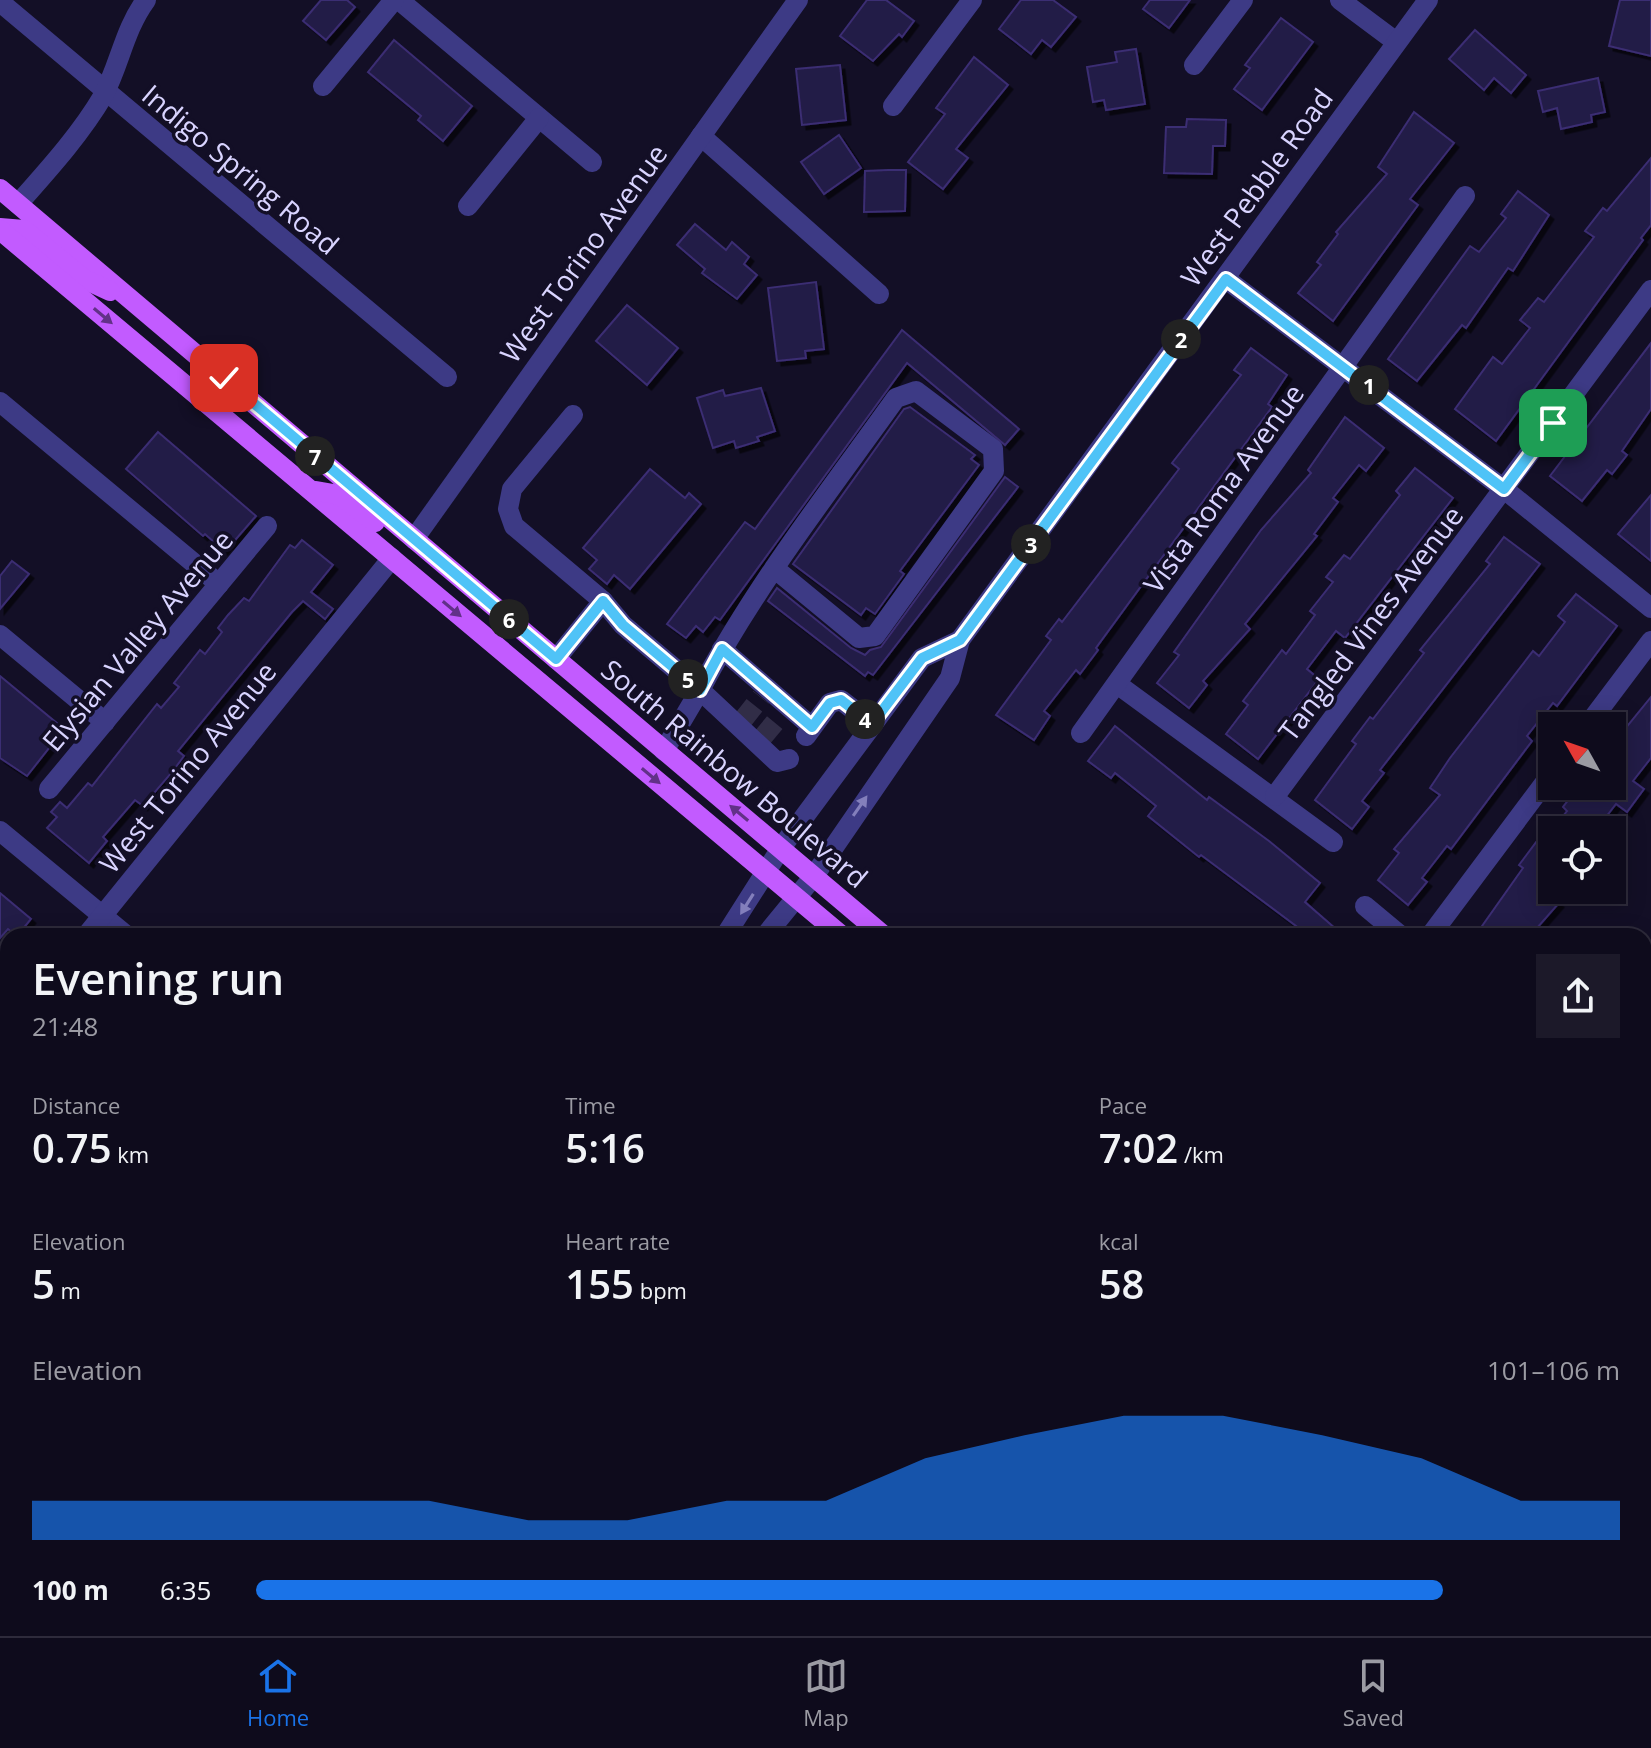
<!DOCTYPE html>
<html lang="en">
<head>
<meta charset="utf-8">
<style>
  body { margin:0; font-family:"Open Sans",sans-serif; background:#1c1929; color:#f1f3f6; height:100vh; display:flex; flex-direction:column; font-size:30px; white-space:nowrap }
  * { box-sizing:border-box; margin:0 }
  p { font-size:26px; color:#9b9ba3 }
  .icon { flex:none; width:44px; height:44px; fill:none; stroke:currentColor; stroke-width:2; stroke-linecap:round; stroke-linejoin:round }
  .map { position:relative; flex:1; overflow:hidden }
  .drawer { position:absolute; left:0px; top:928px; width:1652px; height:708px; display:flex; flex-direction:column; background:#0e0b1c; border-radius:24px 24px 0 0; box-shadow:0 4px 20px #0003,0 0 0 2px #2e2b3b }
  .drawer>* { flex:none }
  .needle { width:52px; rotate:310deg }
  .fabs { position:absolute; left:1538px; top:712px; display:grid; gap:16px }
  .fabs a { display:grid; place-items:center; width:88px; height:88px; border-radius:0px; background:#0e0b1c; box-shadow:0 4px 20px #0003,0 0 0 2px #2e2b3b; font-size:40px }
  .pin { position:absolute; display:grid; place-items:center; width:68px; height:68px; color:#fff; margin:-34px; border-radius:16px; box-shadow:0 4px 12px #0006 }
  .km { position:absolute; width:40px; height:40px; margin:-20px; border-radius:50%; background:#222; color:#fff; font-size:22px; line-height:40px; text-align:center }
  .round { display:grid; place-items:center; flex:none; width:84px; height:84px; border-radius:0px; background:#1c1929 }
  .summary { display:flex; align-items:center; justify-content:space-between; height:136px; padding:0 32px }
  h1 { font-size:44px; font-weight:600; line-height:60px }
  .figures { display:grid; grid-template-columns:repeat(3,1fr); gap:12px; height:136px; padding:8px 32px }
  .figures div { display:grid; align-content:center }
  .figures b { font-size:40px; font-weight:600 }
  .figures small { font-size:22px; font-weight:400 }
  .figures p { font-size:22px }
  .chart { height:224px; padding:16px 32px }
  .chart p { display:flex; justify-content:space-between }
  .chart svg { width:100%; height:144px; margin-top:8px; fill:#1a73e8; opacity:.7 }
  ul { padding:0 32px; list-style:none; font-size:26px }
  li { display:grid; grid-template-columns:128px 96px 1fr; align-items:center; height:60px }
  li i { height:20px; border-radius:10px; background:#1a73e8 }
  .dock { display:flex; justify-content:space-around; align-items:center; height:112px; border-top:2px solid #2e2b3b; background:#0e0b1c; font-size:22px; color:#9b9ba3 }
  .dock a { display:grid; justify-items:center; gap:4px }
  .dock .selected { color:#1a73e8 }
  .map>svg:first-child { display:block }
  .building { fill:#241b47; stroke:#3b2d73; stroke-width:2; filter:url(#shadow) }
  .lines { fill:none; stroke-linecap:round; stroke-linejoin:round }
  .minor-tunnel { stroke:#312d47; stroke-width:20; stroke-dasharray:20 10; stroke-linecap:butt }
  .minor { stroke:#3d3a85; stroke-width:20 }
  .major { stroke:#c25bff; stroke-width:20 }
  .oneway { fill:#623188 }
  .oneway2 { fill:#837fbc }
  .route-casing { stroke:#fff; stroke-width:16 }
  .route { stroke:#4fc3f7; stroke-width:10 }
  .labels { text-anchor:middle; dominant-baseline:central; stroke-width:7; stroke-linejoin:round; paint-order:stroke }
  .street-label { font-size:28px; fill:#d9d4ff; stroke:#130f26 }
</style>
</head>
<body>
<div class="map">
<svg width="1651" height="1636" viewBox="0 0 1651 1636">
  <defs>
    <filter id="shadow"><feDropShadow dx="4.5" dy="4.5" stdDeviation="0" flood-color="#0009"/></filter>
  </defs>
  <rect width="100%" height="100%" fill="#130f26"/>
  <g class="building">
    <path d="M321 0H347L355 7 326 40 303 21Z"/>
    <path d="M867 0H886L914 21 902 37 899 34 873 61 840 36Z"/>
    <path d="M1021 0H1053L1076 17 1051 47 1042 40 1031 54 999 29Z"/>
    <path d="M1150 0H1190L1169 28 1143 9Z"/>
    <path d="M1620 0H1651V56L1609 46Z"/>
    <path d="M1281 18 1313 42 1262 110 1234 89 1250 68 1245 65Z"/>
    <path d="M1475 30 1526 75 1511 93 1494 78 1484 90 1449 59Z"/>
    <path d="M394 40 472 106 443 141 418 120 421 116 368 72Z"/>
    <path d="M1136 49 1145 104 1106 110 1104 100 1093 102 1087 67 1117 62 1115 52Z"/>
    <path d="M974 57 1008 85 956 149 968 158 943 189 908 162 945 114 936 108Z"/>
    <path d="M840 65 846 120 802 125 796 69Z"/>
    <path d="M1598 78 1605 112 1591 115 1592 122 1561 129 1557 108 1543 112 1538 91Z"/>
    <path d="M1414 112 1454 143 1410 199 1418 205 1333 321 1298 293 1321 265 1317 262 1338 234 1336 232 1387 174 1378 167Z"/>
    <path d="M1187 119 1226 120 1225 146H1213L1212 174 1164 173 1166 127H1186Z"/>
    <path d="M839 135 861 168 824 194 801 162Z"/>
    <path d="M1651 158V225L1641 238 1643 240 1496 441 1455 409 1493 357 1502 364 1530 328 1520 320 1538 298 1544 302 1594 237 1585 231 1603 208 1607 211Z"/>
    <path d="M888 170H906L905 211 864 212 865 171Z"/>
    <path d="M1518 191 1549 215 1513 271 1508 268 1466 328 1462 325 1417 381 1388 359 1470 246 1479 252 1506 218 1501 214Z"/>
    <path d="M695 224 726 250 732 242 749 257 744 264 757 275 737 299 702 273 705 269 677 245Z"/>
    <path d="M816 282 824 349 805 351 806 358 777 361 768 288Z"/>
    <path d="M627 305 678 348 647 385 596 341Z"/>
    <path d="M902 330 1019 429 1005 445 907 363 720 620 715 617 703 632 696 626 686 638 667 624 745 522 755 529Z"/>
    <path d="M1651 343V409L1622 451 1627 455 1612 474 1607 470 1582 501 1550 476Z"/>
    <path d="M1251 348 1287 375 1268 404 1272 407 1096 648 1098 650 1080 674 1076 670 1044 711 1050 716 1034 740 996 715 1051 640 1046 636 1059 619 1062 622 1179 469 1172 463 1241 375 1234 370Z"/>
    <path d="M761 388 775 431 757 437 759 441 736 448 734 441 713 448 697 398 723 390 725 396Z"/>
    <path d="M910 407 975 455 971 459 979 465 900 571 904 574 875 614 866 608 861 615 793 564 904 409Z"/>
    <path d="M1345 417 1384 448 1366 471 1359 465 1333 498 1338 502 1314 534 1317 536 1245 624 1250 629 1203 681 1207 685 1189 708 1157 683 1179 655 1174 652 1261 530 1311 473 1308 470Z"/>
    <path d="M158 432 256 516 230 546 228 544 223 550 205 534 203 536 126 469Z"/>
    <path d="M1415 468 1453 498 1345 638 1336 631 1307 669 1319 679 1258 759 1226 734 1248 705 1243 701 1282 650 1286 654 1315 615 1310 611 1333 582 1326 577 1344 555 1350 559 1400 495 1396 491Z"/>
    <path d="M650 469 685 498 689 493 701 504 630 589 614 575 607 584 589 569 597 560 583 548Z"/>
    <path d="M1005 477 1018 487 873 675 868 672 865 676 768 601 777 588 851 648 865 655 870 650 881 647Z"/>
    <path d="M1651 495V561L1618 534Z"/>
    <path d="M1504 537 1540 564 1380 770 1384 773 1362 801 1369 807 1352 829 1315 800 1356 744 1352 741 1370 717 1373 719 1424 653 1420 650 1490 564 1486 561Z"/>
    <path d="M302 540 333 565 311 592 333 609 325 619 303 601 292 612 178 751 184 756 173 771 143 806 135 800 103 837 107 841 89 863 47 828 57 817 51 812 60 802 67 808 88 783 92 786 157 704 161 708 179 687 174 683 200 650 205 654 222 632 218 628 228 615 244 598 249 601 290 545 295 548Z"/>
    <path d="M12 561 29 574 0 609V576Z"/>
    <path d="M1576 594 1617 626 1557 706 1553 703 1527 736 1532 741 1451 849 1447 846 1422 878 1427 882 1408 905 1378 880 1399 853 1394 849 1440 795 1430 788 1450 758 1533 651 1539 656 1565 622 1558 616Z"/>
    <path d="M0 676 64 729 27 776 0 758Z"/>
    <path d="M1651 697V758L1633 781 1644 789 1627 812 1616 804 1596 830H1552L1567 811 1563 807 1579 786H1612V739L1622 727 1625 729Z"/>
    <path d="M1115 726 1207 800 1209 797 1269 841 1320 883 1305 902 1344 936H1294L1300 929 1201 855 1199 857 1148 816 1156 806 1115 773 1111 778 1088 761Z"/>
    <path d="M1552 830V898L1559 903 1530 936H1475L1523 868 1519 865 1537 841 1541 844Z"/>
    <path d="M0 893 31 919 17 936 8 929 0 938Z"/>
  </g>
  <g class="lines">
    <g class="minor-tunnel">
      <path d="M742 721 761 697"/>
      <path d="M762 738 781 715"/>
    </g>
    <g class="minor">
      <path d="M399 0 592 162"/>
      <path d="M1340 0 1395 41"/>
      <path d="M0 2 447 377"/>
      <path d="M1194 65 1243 0"/>
      <path d="M323 86 394 0"/>
      <path d="M893 106 972 0"/>
      <path d="M701 136 879 294"/>
      <path d="M18 204C48 170 80 135 103 96 120 64 124 30 146 0"/>
      <path d="M468 206 539 118"/>
      <path d="M1226 279 1504 489 1651 608"/>
      <path d="M0 402 219 584"/>
      <path d="M414 539 798 0"/>
      <path d="M774 568 859 638 875 636 994 471 993 449 916 391 896 398C828 493 755 586 700 690L777 762 789 759"/>
      <path d="M603 601 623 625 700 690 664 751"/>
      <path d="M0 635 105 722"/>
      <path d="M960 640 1428 0"/>
      <path d="M722 649 812 727"/>
      <path d="M556 659 603 601 514 526 508 509 512 489 573 415"/>
      <path d="M1117 684 1333 842"/>
      <path d="M1587 726 1651 641"/>
      <path d="M1081 733 1465 196"/>
      <path d="M806 736 830 703 841 700 872 724"/>
      <path d="M49 789 267 526"/>
      <path d="M1275 796 1651 290"/>
      <path d="M0 831 127 936"/>
      <path d="M1365 906 1401 936"/>
      <path d="M86 936 392 558"/>
      <path d="M725 936 781 848 922 658 960 640 950 678 814 876 765 936"/>
      <path d="M1430 936 1552 773"/>
      <path d="M0 1044 8 1034"/>
      <path d="M1644 1164 1651 1155"/>
      <path d="M0 1269 8 1259"/>
      <path d="M0 1596 8 1603"/>
      <path d="M40 1628 50 1636"/>
      <path d="M228 1628 237 1636"/>
      <path d="M411 1628 420 1636"/>
      <path d="M942 1628 951 1636"/>
      <path d="M1576 1628 1586 1636"/>
      <path d="M187 1636 193 1628"/>
      <path d="M606 1636 612 1628"/>
      <path d="M747 1636 753 1628"/>
      <path d="M963 1636 970 1628"/>
      <path d="M1439 1636 1446 1628"/>
      <path d="M1544 1636 1548 1628"/>
    </g>
    <g class="major">
      <path d="M0 189 884 936"/>
      <path d="M0 228 24 230 84 279 110 291"/>
      <path d="M0 230 842 936"/>
      <path d="M316 491 339 495 375 522"/>
      <path d="M1644 1578 1651 1584"/>
      <path d="M1644 1615 1651 1621"/>
    </g>
  </g>
  <defs><path id="oneway-solid" d="M-6-.8H1V-3.2L6.5 0L1 3.2V.8H-6Z" transform="scale(2)"/></defs>
  <g class="oneway">
    <use href="#oneway-solid" transform="translate(103 316) rotate(40)"/>
    <use href="#oneway-solid" transform="translate(452 609) rotate(40)"/>
    <use href="#oneway-solid" transform="translate(651 776) rotate(40)"/>
    <use href="#oneway-solid" transform="translate(739 813) rotate(-140)"/>
  </g>
  <g class="oneway2">
    <use href="#oneway-solid" transform="translate(860 806) rotate(-55)"/>
    <use href="#oneway-solid" transform="translate(747 904) rotate(122)"/>
  </g>
  <g class="lines">
    <g class="route-casing">
      <path id="route" d="M224 378 556 659 603 601 623 625 700 690 722 649 812 727 830 703 841 700 872 724 922 658 960 640 1226 279 1504 489 1553 423"/>
    </g>
    <use href="#route" class="route"/>
  </g>
  <g class="labels">
    <g class="street-label">
      <text transform="translate(241 169) rotate(40)">Indigo Spring Road</text>
      <text transform="translate(1256 187) rotate(-54)">West Pebble Road</text>
      <text transform="translate(583 253) rotate(-54)">West Torino Avenue</text>
      <text transform="translate(1223 488) rotate(-54)">Vista Roma Avenue</text>
      <text transform="translate(1370 623) rotate(-53)">Tangled Vines Avenue</text>
      <text transform="translate(137 640) rotate(-50)">Elysian Valley Avenue</text>
      <text transform="translate(187 767) rotate(-51)">West Torino Avenue</text>
      <text transform="translate(735 773) rotate(40)">South Rainbow Boulevard</text>
    </g>
  </g>
</svg>
<div class="fabs">
<a><svg class="needle" viewBox="-14 -14 28 28"><path d="M0-13l5 13h-10z" fill="#e53935"/><path d="M0 13l5-13h-10z" fill="#9b9ba3"/></svg></a>
<a><svg class="icon" aria-label="locate" viewBox="0 0 24 24"><circle cx="12" cy="12" r="6"/><path d="M12 2v4M12 18v4M2 12h4M18 12h4"/></svg></a>
</div>
<div class="pin" style="left:1553px;top:423px;background:#1e9e55"><svg class="icon" aria-label="arrive" viewBox="0 0 24 24"><path d="M6 21V4h12l-3 4 3 4H6"/></svg></div>
<div class="pin" style="left:224px;top:378px;background:#d93025"><svg class="icon" aria-label="check" viewBox="0 0 24 24"><path d="M5 12l5 5 9-10"/></svg></div>
<b class="km" style="left:1369px;top:385px">1</b>
<b class="km" style="left:1181px;top:339px">2</b>
<b class="km" style="left:1031px;top:544px">3</b>
<b class="km" style="left:865px;top:719px">4</b>
<b class="km" style="left:688px;top:679px">5</b>
<b class="km" style="left:509px;top:619px">6</b>
<b class="km" style="left:315px;top:456px">7</b>
<section class="drawer">
<div class="summary"><div><h1>Evening run</h1><p>21:48</p></div><a class="round"><svg class="icon" aria-label="share" viewBox="0 0 24 24"><path d="M12 15V3M7 8l5-5 5 5M5 13v7h14v-7"/></svg></a></div>
<div class="figures">
<div><p>Distance</p><b>0.75<small> km</small></b></div>
<div><p>Time</p><b>5:16</b></div>
<div><p>Pace</p><b>7:02<small> /km</small></b></div>
</div>
<div class="figures">
<div><p>Elevation</p><b>5<small> m</small></b></div>
<div><p>Heart rate</p><b>155<small> bpm</small></b></div>
<div><p>kcal</p><b>58</b></div>
</div>
<div class="chart"><p><span>Elevation</span>101–106 m</p>
<svg viewBox="0 0 160 44" preserveAspectRatio="none"><path d="M0 44V32L10 32L20 32L30 32L40 32L50 38L60 38L70 32L80 32L90 19L100 12L110 6L120 6L130 12L140 19L150 32L160 32V44z"/></svg>
</div>
<ul>
<li><b>100 m</b>6:35<i style="width:87%"></i></li>
</ul>
</section>
</div>
<nav class="dock">
<a class="selected"><svg class="icon" aria-label="home" viewBox="0 0 24 24"><path d="M3 11l9-7 9 7M6 9v11h12V9"/></svg>Home</a>
<a><svg class="icon" aria-label="map" viewBox="0 0 24 24"><path d="M3 6l6-2 6 2 6-2v14l-6 2-6-2-6 2zM9 4v14M15 6v14"/></svg>Map</a>
<a><svg class="icon" aria-label="saved" viewBox="0 0 24 24"><path d="M7 4h10v16l-5-4-5 4z"/></svg>Saved</a>
</nav>
</body>
</html>
